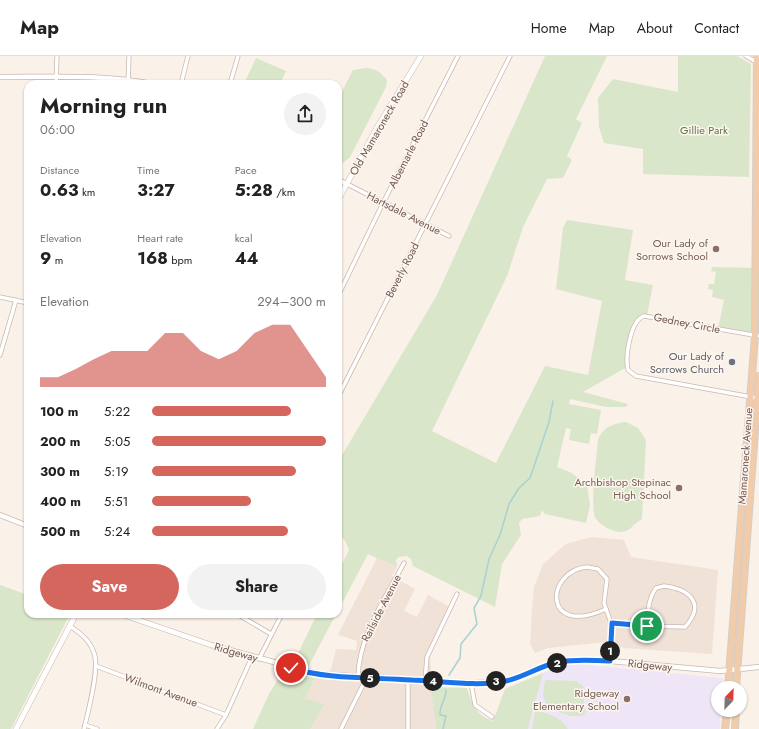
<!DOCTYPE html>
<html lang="en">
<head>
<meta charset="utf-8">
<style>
  body { margin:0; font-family:Jost,sans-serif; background:#f2f2f2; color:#222; height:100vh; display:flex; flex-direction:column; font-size:15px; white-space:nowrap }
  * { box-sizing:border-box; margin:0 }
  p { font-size:13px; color:#767676 }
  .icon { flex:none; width:22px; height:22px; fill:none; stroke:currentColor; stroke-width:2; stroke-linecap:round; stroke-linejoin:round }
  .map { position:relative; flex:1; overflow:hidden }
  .drawer { position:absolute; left:24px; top:24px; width:318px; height:538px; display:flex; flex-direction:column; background:#fff; border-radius:12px; box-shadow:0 1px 3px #0004 }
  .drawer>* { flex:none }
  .needle { width:26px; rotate:23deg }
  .tools { position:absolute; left:711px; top:625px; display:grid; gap:8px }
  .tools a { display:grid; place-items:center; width:36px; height:36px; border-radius:50%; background:#fff; box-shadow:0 1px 3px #0004; font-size:20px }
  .pin { position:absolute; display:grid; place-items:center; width:34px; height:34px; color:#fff; margin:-17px; border:2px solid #fff; border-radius:50%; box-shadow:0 1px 4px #0007 }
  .km { position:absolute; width:20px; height:20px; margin:-10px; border-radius:50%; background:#222; color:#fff; font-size:11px; line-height:20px; text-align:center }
  .round { display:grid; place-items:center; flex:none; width:42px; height:42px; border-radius:21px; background:#f2f2f2 }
  .head { display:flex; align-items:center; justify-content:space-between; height:68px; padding:0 16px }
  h1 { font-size:22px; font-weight:700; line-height:30px }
  .metrics { display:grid; grid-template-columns:repeat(3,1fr); gap:6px; height:68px; padding:4px 16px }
  .metrics div { display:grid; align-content:center }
  .metrics b { font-size:17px; font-weight:700 }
  .metrics small { font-size:11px; font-weight:400 }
  .metrics p { font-size:11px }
  .chart { height:112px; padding:8px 16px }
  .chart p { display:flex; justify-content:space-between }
  .chart svg { width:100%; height:72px; margin-top:4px; fill:#d5665d; opacity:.7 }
  .action { display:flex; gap:8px; margin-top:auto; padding:8px 16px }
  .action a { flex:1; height:46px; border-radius:24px; background:#d5665d; color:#fff; font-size:16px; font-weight:700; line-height:46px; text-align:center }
  .action a+a { background:#f2f2f2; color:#222 }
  ul { padding:0 16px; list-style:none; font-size:13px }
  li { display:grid; grid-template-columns:64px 48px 1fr; align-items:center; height:30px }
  li i { height:10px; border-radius:5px; background:#d5665d }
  header { display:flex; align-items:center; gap:24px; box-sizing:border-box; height:56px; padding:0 20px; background:#fff; border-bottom:1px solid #e0e0e0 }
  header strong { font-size:19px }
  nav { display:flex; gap:22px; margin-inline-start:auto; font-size:14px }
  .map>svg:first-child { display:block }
  .residential { fill:#f1e2d8 }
  .education { fill:#eee6f7 }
  .green { fill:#d9e6c9 }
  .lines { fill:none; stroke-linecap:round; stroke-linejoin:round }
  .stream { stroke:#a7d2d2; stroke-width:1.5 }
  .minor-casing { stroke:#cbb8b0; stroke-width:5 }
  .tertiary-casing { stroke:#cbb8b0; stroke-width:6 }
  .secondary-casing { stroke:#cfbab1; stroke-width:6 }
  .primary-casing { stroke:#d5cdca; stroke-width:8 }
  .minor { stroke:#fff; stroke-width:3.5 }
  .tertiary { stroke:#fff; stroke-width:4.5 }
  .secondary { stroke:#fff; stroke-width:5 }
  .primary { stroke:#f1ccaa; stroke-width:6 }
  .route-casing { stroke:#fff; stroke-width:8 }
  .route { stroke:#1a73e8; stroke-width:5 }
  .education-dot { fill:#8d6e63; stroke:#fdf6ef; stroke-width:1.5 }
  .worship-dot { fill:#6b7280; stroke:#fdf6ef; stroke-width:1.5 }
  .labels { text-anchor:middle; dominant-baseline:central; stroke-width:3; stroke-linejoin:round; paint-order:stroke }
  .street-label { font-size:11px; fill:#725750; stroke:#fdf6ef }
  .park-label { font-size:11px; fill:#5d7649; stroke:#fdf6ef }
  .education-label { font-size:11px; fill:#785e54; stroke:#fdf6ef; text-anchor:end }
  .worship-label { font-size:11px; fill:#5b616d; stroke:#fdf6ef; text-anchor:end }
</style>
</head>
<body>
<header>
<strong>Map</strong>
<nav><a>Home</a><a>Map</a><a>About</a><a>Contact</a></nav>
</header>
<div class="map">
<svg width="759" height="673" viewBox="0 0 759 673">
  <rect width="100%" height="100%" fill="#faf1e9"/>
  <g class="residential">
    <path d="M591 481 624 484 631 501 718 514 712 598 624 592 605 586 548 592 535 597 530 588 532 553 534 531 543 508 566 488Z"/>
    <path d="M377 502 397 511 392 520 415 533 404 555 417 561 428 539 452 552 430 600 436 673H310L325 648 305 642 315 622 328 624 336 593 356 594 357 585 338 579Z"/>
  </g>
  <path class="education" d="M579 608 723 622 722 632H718V654H721L720 673H528L543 617 560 610Z"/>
  <g class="green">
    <path d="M545 0H607L576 63 582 67 567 100 572 104 563 122 547 123 523 171 507 220 432 375 496 407 545 310 588 319 602 245 556 233 563 172 567 164 633 174 625 224 653 229 647 259 636 265 627 303V311L583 336 628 348 626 351H606L570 343 569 348 601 354 597 378 591 377 589 388 569 384 571 373 566 372 557 411 572 417 587 429 590 449 586 467 545 458 542 454 540 460 522 463 519 467 521 479 502 508 495 551 413 510 411 503 407 500 399 501 396 504 397 511 368 498 338 555V516L349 494 344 483 338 479V406L437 239Z"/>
    <path d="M678 0H737L751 8 749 121 643 118V93L604 87 599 71 598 42 613 23 678 36Z"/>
    <path d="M256 2 286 15 280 28H244Z"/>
    <path d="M367 12C377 13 380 16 387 24L386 31 350 101 344 106 338 108V43L353 14Z"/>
    <path d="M712 211 756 212 755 280 718 273 724 244 712 241 713 234 708 233 709 228H714L716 216 711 215Z"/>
    <path d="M626 366 638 372 646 384 642 463C634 467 630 476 621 476 612 476 599 469 595 461 590 449 597 398 598 383 604 371 613 367 626 366Z"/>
    <path d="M0 529 28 539V558H70L11 673H0Z"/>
    <path d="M317 558H336L306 615 291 612Z"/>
    <path d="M283 615 315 622 305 642 325 648 310 673H253L269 638Z"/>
    <path d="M543 617 528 673H436L431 631 467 632C472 649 476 659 493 665L505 633Z"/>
    <path d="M545 624 576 625 583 630 585 658 583 660H571L549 653 543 640Z"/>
    <path d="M535 654C548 658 561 661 568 673H532Z"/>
  </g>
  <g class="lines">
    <g class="stream">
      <path d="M449 619 460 602 461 588 477 568 474 552 481 540 489 503 500 479 509 448 519 432 530 422 549 366 553 345"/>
      <path d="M443 673 446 660 440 659C439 650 446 644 446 634"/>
    </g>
    <g class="minor-casing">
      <g id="minor">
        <path d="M746 0 758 7"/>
        <path d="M56 28 57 0"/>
        <path d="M128 28 129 0"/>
        <path d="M181 28 188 0"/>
        <path d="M230 28 238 0"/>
        <path d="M347 128 449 180"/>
        <path d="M338 240 383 147 458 0"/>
        <path d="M0 241 28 247"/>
        <path d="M0 299 16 244"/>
        <path d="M338 341 510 0"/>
        <path d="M757 342 636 320 628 314C625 301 630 265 644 260L759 280"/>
        <path d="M587 511 598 513 607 523 604 547 606 553C542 582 545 515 587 511Z"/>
        <path d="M664 530C690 533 706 548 685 571L647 570C648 556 648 543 656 532Z"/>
        <path d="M606 553 611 567 610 605"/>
        <path d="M237 558 271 578"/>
        <path d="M611 567 647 570"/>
        <path d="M70 570C80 577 90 584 94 597 100 612 88 656 84 673"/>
        <path d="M259 603 282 558"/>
        <path d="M96 610 226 659"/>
        <path d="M358 621C359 579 385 543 404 507"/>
        <path d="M408 623V673"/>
        <path d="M425 624 427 601 457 538"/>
        <path d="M471 627 475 649 492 661"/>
        <path d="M85 669 97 673"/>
        <path d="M217 673 226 659 252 601"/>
        <path d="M341 673 364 627 365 621"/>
      </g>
    </g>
    <g class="tertiary-casing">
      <g id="tertiary">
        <path d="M0 21C49 21 105 18 153 28"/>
        <path d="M338 124 347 128"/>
        <path d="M0 459 28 470"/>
        <path d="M121 558 211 589 318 618 471 627 507 625 557 606 572 604 610 605 720 615 759 611"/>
      </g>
    </g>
    <g class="secondary-casing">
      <g id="secondary">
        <path d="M338 144 378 70 421 0"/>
        <path d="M16 673 76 558"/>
      </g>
    </g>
    <g class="primary-casing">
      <g id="primary">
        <path d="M728 632 755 280 757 0"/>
        <path d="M736 632 759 320"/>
        <path d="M725 673 727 654"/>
        <path d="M735 673 736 654"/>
      </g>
    </g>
    <use href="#minor" class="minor"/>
    <use href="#tertiary" class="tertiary"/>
    <use href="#secondary" class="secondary"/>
    <use href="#primary" class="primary"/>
  </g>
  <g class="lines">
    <g class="route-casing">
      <path id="route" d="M291 612C329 624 372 621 412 624 443 625 476 631 506 625 524 621 540 610 558 606 575 603 593 604 610 605L612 567 647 570"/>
    </g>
    <use href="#route" class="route"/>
  </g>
  <g class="education-dot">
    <circle cx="716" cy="193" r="4"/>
    <circle cx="679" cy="432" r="4"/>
    <circle cx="627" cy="643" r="4"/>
  </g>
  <circle class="worship-dot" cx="732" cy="306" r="4"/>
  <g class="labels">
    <g class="street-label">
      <text transform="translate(379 72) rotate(-60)">Old Mamaroneck Road</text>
      <text transform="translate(408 98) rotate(-63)">Albemarle Road</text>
      <text transform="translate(404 157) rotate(27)">Hartsdale Avenue</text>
      <text transform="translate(402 214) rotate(-63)">Beverly Road</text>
      <text transform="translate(687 267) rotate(11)">Gedney Circle</text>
      <text transform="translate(745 400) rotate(-86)">Mamaroneck Avenue</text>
      <text transform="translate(381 552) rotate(-63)">Railside Avenue</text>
      <text transform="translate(236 596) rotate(16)">Ridgeway</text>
      <text transform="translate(650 609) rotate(6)">Ridgeway</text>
      <text transform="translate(161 634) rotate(20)">Wilmont Avenue</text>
    </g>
    <g class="park-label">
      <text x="704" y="74">Gillie Park</text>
    </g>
    <g class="education-label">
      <text x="708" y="187">Our Lady of<tspan x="708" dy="13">Sorrows School</tspan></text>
      <text x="671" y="426">Archbishop Stepinac<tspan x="671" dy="13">High School</tspan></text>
      <text x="619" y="637">Ridgeway<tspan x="619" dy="13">Elementary School</tspan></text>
    </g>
    <g class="worship-label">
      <text x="724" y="300">Our Lady of<tspan x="724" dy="13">Sorrows Church</tspan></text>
    </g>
  </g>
</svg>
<div class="tools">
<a><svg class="needle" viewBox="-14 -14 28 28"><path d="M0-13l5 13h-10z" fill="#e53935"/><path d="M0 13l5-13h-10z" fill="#767676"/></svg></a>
</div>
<div class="pin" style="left:647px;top:570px;background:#1e9e55"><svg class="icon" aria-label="arrive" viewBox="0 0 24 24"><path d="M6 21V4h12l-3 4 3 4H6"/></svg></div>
<div class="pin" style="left:291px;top:612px;background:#d93025"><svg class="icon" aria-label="check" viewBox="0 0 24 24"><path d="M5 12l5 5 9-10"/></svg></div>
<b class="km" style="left:610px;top:595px">1</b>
<b class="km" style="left:557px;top:607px">2</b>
<b class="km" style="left:496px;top:625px">3</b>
<b class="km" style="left:433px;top:625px">4</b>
<b class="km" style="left:370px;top:622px">5</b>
<section class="drawer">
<div class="head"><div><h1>Morning run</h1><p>06:00</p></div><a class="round"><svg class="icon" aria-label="share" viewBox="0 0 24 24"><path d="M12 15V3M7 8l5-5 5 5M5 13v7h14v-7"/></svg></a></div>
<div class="metrics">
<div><p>Distance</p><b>0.63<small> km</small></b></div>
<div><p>Time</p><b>3:27</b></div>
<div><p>Pace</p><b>5:28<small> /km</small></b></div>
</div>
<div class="metrics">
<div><p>Elevation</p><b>9<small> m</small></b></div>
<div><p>Heart rate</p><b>168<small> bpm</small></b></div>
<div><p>kcal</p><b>44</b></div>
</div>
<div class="chart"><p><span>Elevation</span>294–300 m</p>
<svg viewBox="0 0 160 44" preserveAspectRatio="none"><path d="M0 44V38L10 38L20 33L30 27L40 22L50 22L60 22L70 11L80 11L90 22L100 27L110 22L120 11L130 6L140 6L150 22L160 38V44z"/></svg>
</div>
<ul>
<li><b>100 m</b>5:22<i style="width:80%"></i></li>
<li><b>200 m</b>5:05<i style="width:100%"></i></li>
<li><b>300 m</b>5:19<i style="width:83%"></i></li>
<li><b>400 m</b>5:51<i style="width:57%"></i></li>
<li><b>500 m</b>5:24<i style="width:78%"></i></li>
</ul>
<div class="action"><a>Save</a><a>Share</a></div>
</section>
</div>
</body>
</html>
